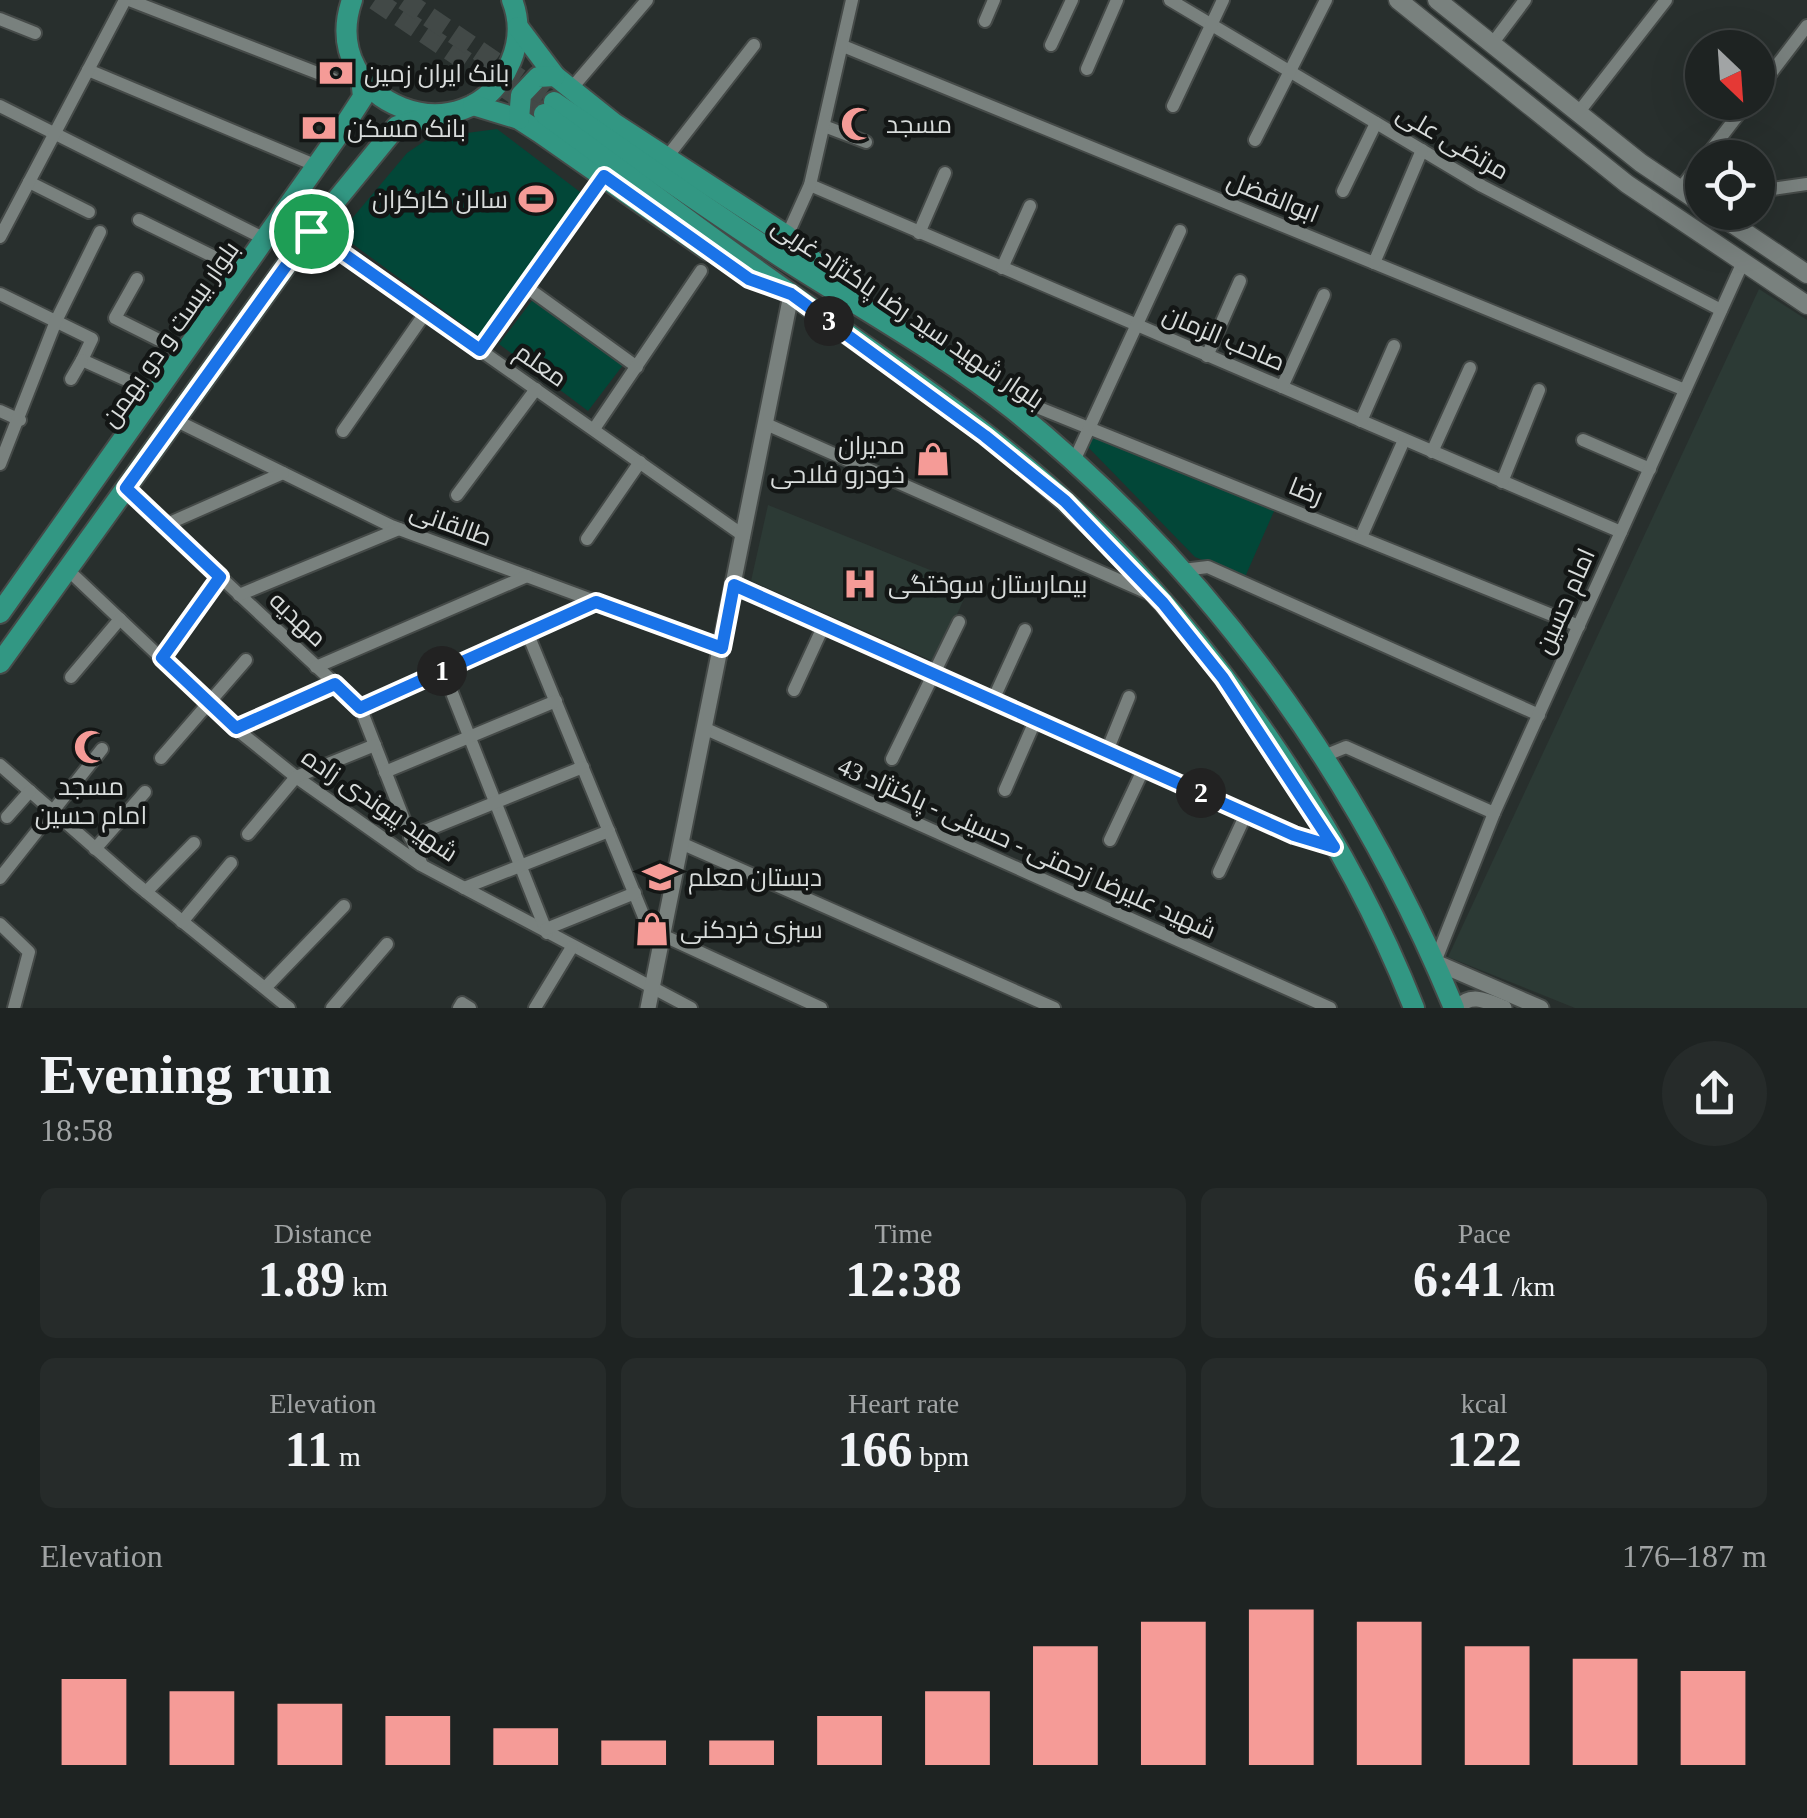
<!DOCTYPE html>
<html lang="en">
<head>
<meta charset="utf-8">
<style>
  body { margin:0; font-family:"Times New Roman",Cairo,serif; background:#262b2a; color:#f1f3f6; height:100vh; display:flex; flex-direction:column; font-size:38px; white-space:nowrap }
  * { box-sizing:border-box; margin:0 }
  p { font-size:32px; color:#a1a4a5 }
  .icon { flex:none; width:55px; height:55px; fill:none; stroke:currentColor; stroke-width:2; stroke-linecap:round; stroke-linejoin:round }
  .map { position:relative; height:1008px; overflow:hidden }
  .details { display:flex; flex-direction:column; background:#1e2322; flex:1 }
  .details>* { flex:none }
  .needle { width:65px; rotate:155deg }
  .controls { position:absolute; left:1685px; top:30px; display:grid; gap:20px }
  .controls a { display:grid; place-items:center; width:90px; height:90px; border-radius:50%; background:#1e2322; box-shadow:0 10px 40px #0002,0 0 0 2px #3c4040; font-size:50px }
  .pin { position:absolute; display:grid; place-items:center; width:85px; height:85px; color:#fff; margin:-42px; border:5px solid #fff; border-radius:50%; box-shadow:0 2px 10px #0007 }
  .km { position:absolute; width:50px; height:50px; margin:-25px; border-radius:50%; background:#222; color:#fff; font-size:28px; line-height:50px; text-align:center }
  .round { display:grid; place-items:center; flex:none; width:105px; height:105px; border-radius:52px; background:#262b2a }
  .overview { display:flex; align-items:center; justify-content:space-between; height:170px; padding:0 40px }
  h1 { font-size:55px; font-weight:700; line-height:75px }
  .metrics { display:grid; grid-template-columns:repeat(3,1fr); gap:15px; height:170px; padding:10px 40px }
  .metrics div { display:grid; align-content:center; border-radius:15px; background:#262b2a; text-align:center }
  .metrics b { font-size:50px; font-weight:700 }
  .metrics small { font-size:28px; font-weight:400 }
  .metrics p { font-size:28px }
  .chart { height:280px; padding:20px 40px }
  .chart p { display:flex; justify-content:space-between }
  .chart svg { width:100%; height:180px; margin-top:10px; stroke:#f59b97; stroke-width:6 }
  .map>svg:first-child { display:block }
  .built { fill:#2c3a35 }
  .green { fill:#024738 }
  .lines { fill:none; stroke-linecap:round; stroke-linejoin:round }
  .primary-tunnel { stroke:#424947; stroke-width:20; stroke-dasharray:20 10; stroke-linecap:butt }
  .minor-casing { stroke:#454a48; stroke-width:16 }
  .tertiary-casing { stroke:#454a48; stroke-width:19 }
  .secondary-casing { stroke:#454a48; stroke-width:21 }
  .primary-casing { stroke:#454a48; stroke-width:24 }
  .minor { stroke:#79817e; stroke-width:12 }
  .tertiary { stroke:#79817e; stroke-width:15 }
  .secondary { stroke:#79817e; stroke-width:18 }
  .primary { stroke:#329783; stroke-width:20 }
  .route-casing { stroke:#fff; stroke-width:20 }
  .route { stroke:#1a73e8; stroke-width:12 }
  .labels { text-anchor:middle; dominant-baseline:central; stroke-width:9; stroke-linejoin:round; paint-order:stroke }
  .poi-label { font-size:25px; fill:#d8dcdb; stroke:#131615; text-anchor:start }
  .street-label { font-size:25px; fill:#d8dcdb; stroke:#131615 }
</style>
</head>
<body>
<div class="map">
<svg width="1807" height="1008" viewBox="0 0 1807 1008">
  <rect width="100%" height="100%" fill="#282f2d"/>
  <g class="built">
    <path d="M1759 289 1807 320V1008H1575L1448 957Z"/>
    <path d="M768 505 970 586 935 662 751 581Z"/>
  </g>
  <g class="green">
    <path d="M497 129 588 198 481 338 339 234 407 153 429 138Z"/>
    <path d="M534 298 623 365 588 411 499 344Z"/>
    <path d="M1093 435 1275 509 1245 577 1195 557 1087 446Z"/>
  </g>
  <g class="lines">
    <g class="primary-tunnel">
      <path d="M375 0 544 114"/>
      <path d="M404 0 554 102"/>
    </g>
    <g class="minor-casing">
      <g id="minor">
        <path d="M129 0 333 79"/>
        <path d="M1170 0 1482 186 1721 310"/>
        <path d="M0 19 35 33"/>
        <path d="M985 21 994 0"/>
        <path d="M1492 44 1525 0"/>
        <path d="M1051 45 1072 0"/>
        <path d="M843 46 1685 390"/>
        <path d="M1087 69 1117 0"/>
        <path d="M88 70 317 166"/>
        <path d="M571 89 647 0"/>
        <path d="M1758 90 1807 26"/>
        <path d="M0 106 267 240"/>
        <path d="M1173 106 1223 0"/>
        <path d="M1578 113 1666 0"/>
        <path d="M824 126 866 142"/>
        <path d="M1255 140 1326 0"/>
        <path d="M667 157 754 45"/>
        <path d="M1705 158 1748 102"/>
        <path d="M29 182 89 212"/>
        <path d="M810 185 1621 532"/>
        <path d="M1680 189 1702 161"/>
        <path d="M1343 191 1376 123"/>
        <path d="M1758 191 1807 184"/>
        <path d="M139 220 245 272"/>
        <path d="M311 231 744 536"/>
        <path d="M919 233 945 173"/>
        <path d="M787 236 810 185 852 0"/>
        <path d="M0 237 125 0"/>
        <path d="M1374 263 1422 150"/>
        <path d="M1002 268 1030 206"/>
        <path d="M137 279 115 318 187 354"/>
        <path d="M525 286 637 367"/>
        <path d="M0 294 92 339 82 360 158 394"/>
        <path d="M480 350 604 176"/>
        <path d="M1207 356 1240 281"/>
        <path d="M71 379 82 360"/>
        <path d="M1282 387 1324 295"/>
        <path d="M1017 399 1579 626"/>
        <path d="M0 411 20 420"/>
        <path d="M175 420 391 526 722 648"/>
        <path d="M1361 421 1394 346"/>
        <path d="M766 424 1148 593"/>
        <path d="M594 429 701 271"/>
        <path d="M343 431 426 312"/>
        <path d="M1583 440 1650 469"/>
        <path d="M1432 452 1470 368"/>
        <path d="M1074 461 1180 231"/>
        <path d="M0 464 56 321 100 232"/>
        <path d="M1502 482 1539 390"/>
        <path d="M126 489 360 707 421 863"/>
        <path d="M457 495 536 389"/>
        <path d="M165 525 283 473"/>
        <path d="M1361 537 1404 440"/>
        <path d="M587 539 640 462"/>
        <path d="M68 570 235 728 296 777 421 865 691 1008"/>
        <path d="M1183 570 1208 567 1539 715"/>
        <path d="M734 585 1294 835 1334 847"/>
        <path d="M239 595 399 529"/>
        <path d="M527 632 649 929 821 1008"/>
        <path d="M162 659 220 577"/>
        <path d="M316 667 527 576"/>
        <path d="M443 670 547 933"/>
        <path d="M71 677 120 619"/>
        <path d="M794 690 824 625"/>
        <path d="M993 700 1025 630"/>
        <path d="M360 707 596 602"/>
        <path d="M235 728 335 685"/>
        <path d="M706 729 1330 1008"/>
        <path d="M1107 751 1129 697"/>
        <path d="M1324 756 1346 747 1494 813"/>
        <path d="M161 758 246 660"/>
        <path d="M892 759 959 622"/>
        <path d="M0 765 135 883 289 1008"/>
        <path d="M385 772 556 701"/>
        <path d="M1005 790 1036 719"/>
        <path d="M7 817 30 791"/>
        <path d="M248 834 296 777 375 745"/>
        <path d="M410 837 583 767"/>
        <path d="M1110 840 1144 768"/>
        <path d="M683 844 1054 1008"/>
        <path d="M95 849 145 792"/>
        <path d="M1219 872 1246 814"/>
        <path d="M0 878 102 749"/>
        <path d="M464 888 609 831"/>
        <path d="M146 892 194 843"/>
        <path d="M182 922 231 863"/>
        <path d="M0 924 29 952 14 1008"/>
        <path d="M546 929 635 893"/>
        <path d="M1435 962 1494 813 1743 262"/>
        <path d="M265 988 344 906"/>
        <path d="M332 1008 387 944"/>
        <path d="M459 1008 462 1003 470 1008"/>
        <path d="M535 1008 572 947"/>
      </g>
    </g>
    <g class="tertiary-casing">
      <g id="tertiary">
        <path d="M1435 962 1541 1008"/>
        <path d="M648 1008 791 295"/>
        <path d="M1457 1008C1471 992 1487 1001 1504 1008"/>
      </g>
    </g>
    <g class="secondary-casing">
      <g id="secondary">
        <path d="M1398 0 1627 184 1807 305"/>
        <path d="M1437 0 1641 163 1702 204"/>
        <path d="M1715 212 1807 274"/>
      </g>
    </g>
    <g class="primary-casing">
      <g id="primary">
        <path d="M352 0C316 104 469 163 511 61 519 42 520 20 512 0"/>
        <path d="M518 27 555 76 615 124 787 236 837 283"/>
        <path d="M554 102C633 156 711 212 792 264 866 311 945 355 1014 410 1210 569 1358 775 1454 1008"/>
        <path d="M473 105 519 119 539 132 708 250"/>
        <path d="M544 114C627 174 709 237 794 296 886 361 982 425 1065 501 1210 634 1342 825 1414 1008"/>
        <path d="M519 119 521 95 538 77 555 76"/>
        <path d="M0 613 339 134 363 97 361 77"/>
        <path d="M0 663 311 231 397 126 436 115"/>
      </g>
    </g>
    <use href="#minor" class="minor"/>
    <use href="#tertiary" class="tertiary"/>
    <use href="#secondary" class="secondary"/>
    <use href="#primary" class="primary"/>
  </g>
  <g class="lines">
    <g class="route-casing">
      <path id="route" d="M604 176 749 279 791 294 985 436 1065 501 1163 603 1223 678 1334 847 1294 835 734 585 722 648 596 602 360 708 335 684 236 728 162 658 220 577 126 488 311 231 480 350Z"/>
    </g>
    <use href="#route" class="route"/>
  </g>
  <defs>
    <g id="bank-bare" transform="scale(2.7)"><path d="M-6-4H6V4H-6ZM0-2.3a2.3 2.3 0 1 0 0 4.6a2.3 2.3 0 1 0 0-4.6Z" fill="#f59b97" stroke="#131615" stroke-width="2.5" paint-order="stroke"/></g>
    <g id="mosque-bare" transform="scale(2.7)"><path d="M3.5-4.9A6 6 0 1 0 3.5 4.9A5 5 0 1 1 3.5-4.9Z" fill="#f59b97" stroke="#131615" stroke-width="2.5" paint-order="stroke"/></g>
    <g id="stadium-bare" transform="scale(2.7)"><path d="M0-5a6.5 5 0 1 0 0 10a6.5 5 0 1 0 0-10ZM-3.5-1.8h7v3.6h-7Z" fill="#f59b97" stroke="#131615" stroke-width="2.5" paint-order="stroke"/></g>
    <g id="shop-bare" transform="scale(2.7)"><path d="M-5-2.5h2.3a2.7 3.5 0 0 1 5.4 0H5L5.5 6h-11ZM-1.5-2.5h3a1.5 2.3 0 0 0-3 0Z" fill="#f59b97" stroke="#131615" stroke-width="2.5" paint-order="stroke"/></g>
    <g id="hospital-bare" transform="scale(2.7)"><path d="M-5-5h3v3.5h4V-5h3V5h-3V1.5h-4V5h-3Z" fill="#f59b97" stroke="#131615" stroke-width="2.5" paint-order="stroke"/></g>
    <g id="school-bare" transform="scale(2.7)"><path d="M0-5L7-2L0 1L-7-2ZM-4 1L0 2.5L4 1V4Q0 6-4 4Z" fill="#f59b97" stroke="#131615" stroke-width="2.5" paint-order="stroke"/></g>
  </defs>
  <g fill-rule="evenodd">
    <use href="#bank-bare" x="336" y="73"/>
    <use href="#mosque-bare" x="858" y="124"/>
    <use href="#bank-bare" x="319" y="128"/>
    <use href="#stadium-bare" x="536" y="199"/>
    <use href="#shop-bare" x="933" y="459"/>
    <use href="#hospital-bare" x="860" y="584"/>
    <use href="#mosque-bare" x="91" y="747"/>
    <use href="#school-bare" x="660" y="877"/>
    <use href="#shop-bare" x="652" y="929"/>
  </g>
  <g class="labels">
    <g class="poi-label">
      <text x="364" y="73">بانک ایران زمین</text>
      <text x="886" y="124">مسجد</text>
      <text x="347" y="128">بانک مسکن</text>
      <text x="508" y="199" text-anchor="end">سالن کارگران</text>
      <text x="905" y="445" text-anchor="end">مدیران<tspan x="905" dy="29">خودرو فلاحی</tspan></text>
      <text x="888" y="584">بیمارستان سوختگی</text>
      <text x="91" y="786" text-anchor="middle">مسجد<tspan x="91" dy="29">امام حسین</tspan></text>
      <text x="688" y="877">دبستان معلم</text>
      <text x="680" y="929">سبزی خردکنی</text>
    </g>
    <g class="street-label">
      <text transform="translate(1453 142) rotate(30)">مرتضی علی</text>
      <text transform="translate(1273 197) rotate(22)">ابوالفضل</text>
      <text transform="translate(908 313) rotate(34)">بلوار شهید سید رضا پاکنژاد غربی</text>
      <text transform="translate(170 334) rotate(-55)">بلوار بیست و دو بهمن</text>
      <text transform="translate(1224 338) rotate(23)">صاحب الزمان</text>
      <text transform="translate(541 365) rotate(35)">معلم</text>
      <text transform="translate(1306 491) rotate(22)">رضا</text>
      <text transform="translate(451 524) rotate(20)">طالقانی</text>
      <text transform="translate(1565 601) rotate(-66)">امام حسین</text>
      <text transform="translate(298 619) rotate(43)">مهدیه</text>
      <text transform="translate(380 805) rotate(34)">شهید پیوندی زاده</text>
      <text transform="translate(1027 848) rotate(24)">شهید علیرضا زحمتی - حسینی - پاکنژاد 43</text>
    </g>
  </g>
</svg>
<div class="controls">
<a><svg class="needle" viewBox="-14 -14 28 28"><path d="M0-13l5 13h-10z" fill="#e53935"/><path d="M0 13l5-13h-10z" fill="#a1a4a5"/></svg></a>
<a><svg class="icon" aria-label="locate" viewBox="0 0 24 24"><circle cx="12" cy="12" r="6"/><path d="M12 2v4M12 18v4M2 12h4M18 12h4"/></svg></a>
</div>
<div class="pin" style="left:311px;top:231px;background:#1e9e55"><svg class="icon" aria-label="arrive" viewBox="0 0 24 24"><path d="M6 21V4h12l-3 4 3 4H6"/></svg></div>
<b class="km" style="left:442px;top:671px">1</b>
<b class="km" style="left:1201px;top:793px">2</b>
<b class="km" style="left:829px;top:321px">3</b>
</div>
<section class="details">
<div class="overview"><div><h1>Evening run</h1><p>18:58</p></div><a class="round"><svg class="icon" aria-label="share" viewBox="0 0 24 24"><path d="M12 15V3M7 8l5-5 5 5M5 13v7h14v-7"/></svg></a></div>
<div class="metrics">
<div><p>Distance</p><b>1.89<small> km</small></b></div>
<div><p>Time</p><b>12:38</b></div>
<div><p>Pace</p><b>6:41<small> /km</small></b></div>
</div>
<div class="metrics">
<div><p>Elevation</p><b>11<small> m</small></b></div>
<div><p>Heart rate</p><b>166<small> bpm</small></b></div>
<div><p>kcal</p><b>122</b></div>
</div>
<div class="chart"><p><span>Elevation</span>176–187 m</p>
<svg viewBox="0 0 160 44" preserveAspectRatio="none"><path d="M5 44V23M15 44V26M25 44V29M35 44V32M45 44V35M55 44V38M65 44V38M75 44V32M85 44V26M95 44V15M105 44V9M115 44V6M125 44V9M135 44V15M145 44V18M155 44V21"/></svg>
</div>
</section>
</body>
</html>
